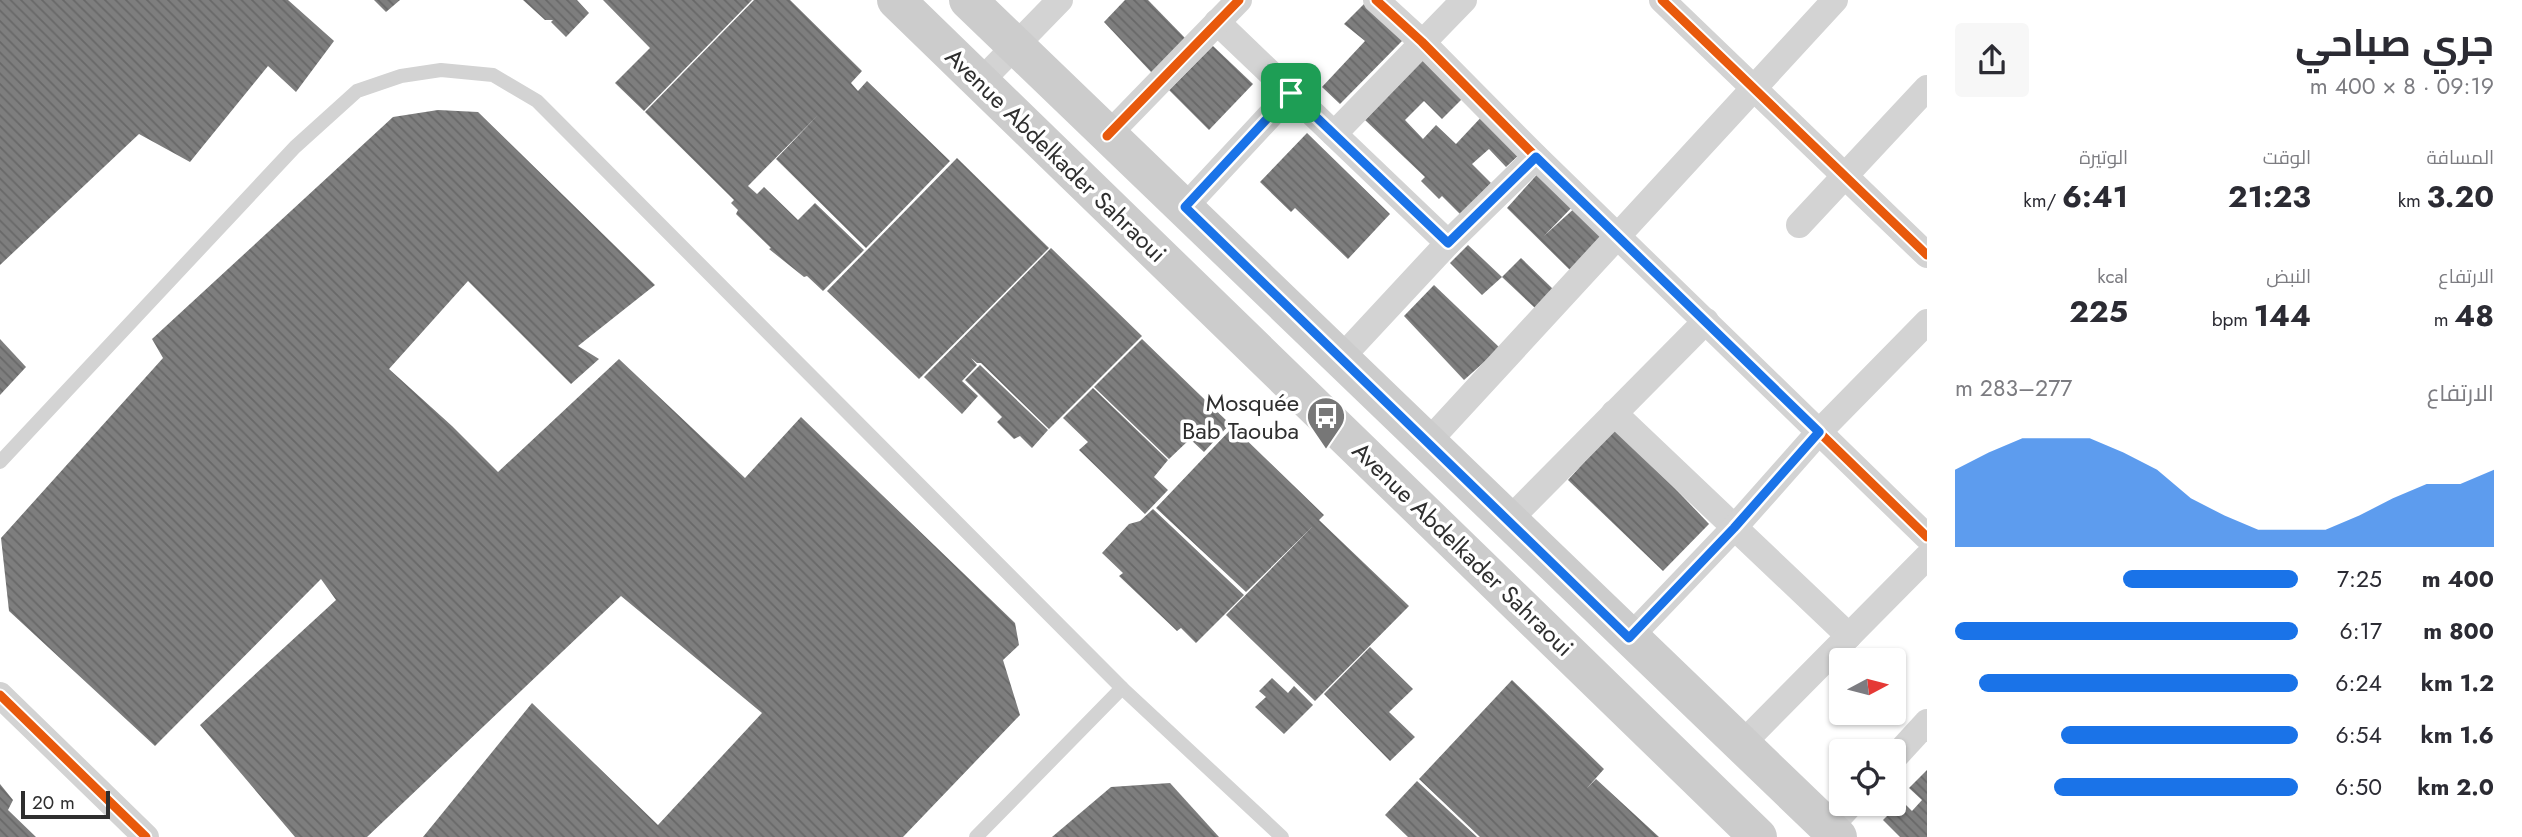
<!DOCTYPE html>
<html lang="ar">
<head>
<meta charset="utf-8">
<style>
  body { margin:0; font-family:Jost,Cairo,sans-serif; background:#f7f7f7; color:#2b2b33; direction:rtl; height:100vh; display:flex; flex-direction:column; font-size:26px; white-space:nowrap }
  * { box-sizing:border-box; margin:0 }
  p { font-size:23px; color:#7c7c81 }
  .icon { flex:none; width:38px; height:38px; fill:none; stroke:currentColor; stroke-width:2; stroke-linecap:round; stroke-linejoin:round }
  .map { position:relative; flex:1; overflow:hidden; direction:ltr }
  .side { display:flex; flex-direction:column; background:#fff; width:595px }
  .side>* { flex:none }
  .needle { width:46px; rotate:83deg }
  .buttons { position:absolute; left:1829px; top:648px; display:grid; gap:14px }
  .buttons a { display:grid; place-items:center; width:77px; height:77px; border-radius:7px; background:#fff; box-shadow:0 2px 5px #0004; font-size:35px }
  .scale { position:absolute; left:21px; bottom:18px; width:89px; box-sizing:border-box; padding-left:7px; border:4px solid #2e2e2e; border-top:0; font-size:19px; line-height:24px; white-space:nowrap; color:#2e2e2e; -webkit-text-stroke:5px #fff; paint-order:stroke }
  .pin { position:absolute; display:grid; place-items:center; width:60px; height:60px; color:#fff; margin:-30px; border-radius:14px; box-shadow:0 4px 10px #0006 }
  .round { display:grid; place-items:center; flex:none; width:74px; height:74px; border-radius:7px; background:#f7f7f7 }
  .summary { display:flex; align-items:center; justify-content:space-between; height:119px; padding:0 28px }
  h1 { font-size:38px; font-weight:700; line-height:52px }
  .stats { display:grid; grid-template-columns:repeat(3,1fr); gap:10px; height:119px; padding:7px 28px }
  .stats div { display:grid; align-content:center }
  .stats b { font-size:30px; font-weight:700 }
  .stats small { font-size:19px; font-weight:400 }
  .stats p { font-size:19px }
  .chart { height:196px; padding:14px 28px }
  .chart p { display:flex; justify-content:space-between }
  .chart svg { width:100%; height:126px; margin-top:7px; fill:#1a73e8; opacity:.7 }
  ul { padding:0 28px; list-style:none; font-size:23px }
  li { display:grid; grid-template-columns:112px 84px 1fr; align-items:center; height:52px }
  li i { height:18px; border-radius:9px; background:#1a73e8 }
  main { display:flex; flex:1; min-height:0 }
  .map>svg:first-child { display:block }
  .building { fill:url(#building-back-hatch) }
  .lines { fill:none; stroke-linecap:round; stroke-linejoin:round }
  .service { stroke:#d3d3d3; stroke-width:14 }
  .minor { stroke:#d3d3d3; stroke-width:26 }
  .secondary { stroke:#ccc; stroke-width:38 }
  .cycleway-casing { stroke:#fff; stroke-width:13 }
  .cycleway { stroke:#e8590c; stroke-width:9 }
  .route-casing { stroke:#fff; stroke-width:14 }
  .route { stroke:#1a73e8; stroke-width:9 }
  .labels { text-anchor:middle; dominant-baseline:central; stroke-width:7; stroke-linejoin:round; paint-order:stroke }
  .street-label { font-size:24px; fill:#2e2e2e; stroke:#fff }
  .poi-label { font-size:24px; fill:#2e2e2e; stroke:#fff; text-anchor:end }
</style>
</head>
<body>
<main>
<section class="side">
<div class="summary"><div><h1>جري صباحي</h1><p>09:19 · 8 × 400 m</p></div><a class="round"><svg class="icon" aria-label="share" viewBox="0 0 24 24"><path d="M12 15V3M7 8l5-5 5 5M5 13v7h14v-7"/></svg></a></div>
<div class="stats">
<div><p>المسافة</p><b>3.20<small> km</small></b></div>
<div><p>الوقت</p><b>21:23</b></div>
<div><p>الوتيرة</p><b>6:41<small> /km</small></b></div>
</div>
<div class="stats">
<div><p>الارتفاع</p><b>48<small> m</small></b></div>
<div><p>النبض</p><b>144<small> bpm</small></b></div>
<div><p>kcal</p><b>225</b></div>
</div>
<div class="chart"><p><span>الارتفاع</span>277–283 m</p>
<svg viewBox="0 0 160 44" preserveAspectRatio="none"><path d="M0 44V17L10 11L20 6L30 6L40 6L50 11L60 17L70 27L80 33L90 38L100 38L110 38L120 33L130 27L140 22L150 22L160 17V44z"/></svg>
</div>
<ul>
<li><b>400 m</b>7:25<i style="width:51%"></i></li>
<li><b>800 m</b>6:17<i style="width:100%"></i></li>
<li><b>1.2 km</b>6:24<i style="width:93%"></i></li>
<li><b>1.6 km</b>6:54<i style="width:69%"></i></li>
<li><b>2.0 km</b>6:50<i style="width:71%"></i></li>
</ul>
</section>
<div class="map">
<svg width="1927" height="837" viewBox="0 0 1927 837">
  <defs>
    <pattern id="building-back-hatch" width="6" height="6" patternUnits="userSpaceOnUse" patternTransform="scale(1.75)"><rect width="6" height="6" fill="#7e7e7e"/><path d="M-1 5l2 2M0 0l6 6M5-1l2 2" fill="none" stroke="#686868"/></pattern>
  </defs>
  <rect width="100%" height="100%" fill="#fff"/>
  <g class="building">
    <path d="M0 0H288L334 41 296 92 268 66 190 162 139 134 0 265Z"/>
    <path d="M374 0H400L386 12Z"/>
    <path d="M523 0H577L589 13 566 37 551 22 553 20H545Z"/>
    <path d="M603 0H752L644 111 615 83 650 48Z"/>
    <path d="M754 0H790L862 71 851 83 858 91 867 81 950 161 866 248 776 159 818 115 748 186 757 194 764 187 798 220 815 203 864 250 823 291 807 276 804 277 769 249 771 248 736 214 738 210 731 203 734 200 645 112Z"/>
    <path d="M1125 0H1148L1185 38 1152 73 1104 22Z"/>
    <path d="M1364 4 1403 40 1340 104 1322 87 1365 41 1344 24Z"/>
    <path d="M1213 46 1253 84 1209 130 1169 90Z"/>
    <path d="M1426 56 1466 95 1442 119 1424 101 1405 120 1423 139 1436 125 1456 144 1486 112 1520 154 1506 167 1489 149 1472 164 1491 183 1461 215 1442 196 1439 199 1421 181 1425 177 1365 120Z"/>
    <path d="M438 110 478 112 655 285 578 346 599 359 571 384 468 281 389 369 452 426 498 472 619 359 745 478 801 417 1015 623 1019 645 1003 660 1020 715 903 837H423L532 703 658 825 762 713 621 596 367 837H295L200 725 336 600 321 579 155 746 9 611 1 538 163 358 152 339 393 117Z"/>
    <path d="M1307 133 1390 214 1348 259 1295 208 1291 212 1260 182Z"/>
    <path d="M957 158 1049 248 919 379 827 291Z"/>
    <path d="M1542 169 1577 202 1544 236 1578 205 1607 234 1571 271 1507 208Z"/>
    <path d="M1468 245 1502 277 1482 295 1450 263Z"/>
    <path d="M1051 248 1142 336 1049 429 981 363H977L971 358 977 365 962 381 978 396 962 414 924 377Z"/>
    <path d="M1521 258 1553 289 1535 308 1502 277Z"/>
    <path d="M1434 285 1500 348 1464 380 1404 316Z"/>
    <path d="M0 339 26 367 0 395Z"/>
    <path d="M1142 339 1230 424 1204 452 1190 439 1169 459 1094 387Z"/>
    <path d="M980 365 1048 430 1032 448 1020 436 1014 439 997 422 1002 417 965 380Z"/>
    <path d="M1093 388 1168 460 1154 477 1168 490 1145 514 1079 450 1088 442 1063 418Z"/>
    <path d="M1233 427 1324 515 1319 520 1409 606 1315 701 1226 615 1313 526 1246 592 1156 508Z"/>
    <path d="M1616 427 1709 524 1663 571 1568 480Z"/>
    <path d="M1153 509 1244 595 1196 643 1181 628 1177 631 1119 576 1123 573 1102 553 1129 524 1140 521Z"/>
    <path d="M1370 647 1413 689 1389 712 1415 737 1390 761 1324 694Z"/>
    <path d="M1272 678 1288 693 1294 686 1313 705 1284 734 1255 707 1266 697 1259 691Z"/>
    <path d="M1512 680 1604 769 1587 788 1596 779 1659 837H1480L1419 779Z"/>
    <path d="M1927 770V837H1900L1883 820 1902 801 1912 811 1922 800 1909 788Z"/>
    <path d="M1417 781 1477 837H1408L1385 815Z"/>
    <path d="M1170 783 1219 837H1052L1111 787Z"/>
    <path d="M0 784 13 800 8 810 36 837H0Z"/>
  </g>
  <g class="lines">
    <g class="service">
      <path d="M0 462 295 147 357 91 401 76 441 70 493 75 537 101 1122 688 1282 837"/>
      <path d="M976 837 1122 688"/>
    </g>
    <g class="minor">
      <path d="M1376 0 1422 42 1536 157 1927 537"/>
      <path d="M1662 0 1927 255"/>
      <path d="M1217 22 1448 243"/>
      <path d="M980 82 1060 0"/>
      <path d="M1334 134 1464 0"/>
      <path d="M1107 136 1239 0"/>
      <path d="M1185 207 1291 93"/>
      <path d="M1799 225 1927 88"/>
      <path d="M1341 358 1448 243 1536 157"/>
      <path d="M1614 413 1849 636"/>
      <path d="M1427 443 1835 0"/>
      <path d="M1508 521 1706 321"/>
      <path d="M1629 638 1734 528 1819 432 1927 322"/>
      <path d="M0 695 146 837"/>
      <path d="M1741 745 1927 557"/>
      <path d="M1894 758 1927 722"/>
      <path d="M1830 827 1852 803"/>
    </g>
    <g class="secondary">
      <path d="M896 0 1758 837"/>
      <path d="M968 0 1838 837"/>
    </g>
    <g class="cycleway-casing">
      <g id="cycleway">
        <path d="M1376 0 1422 42 1536 157 1927 537"/>
        <path d="M1662 0 1927 255"/>
        <path d="M1107 136 1239 0"/>
        <path d="M0 695 146 837"/>
      </g>
    </g>
    <use href="#cycleway" class="cycleway"/>
  </g>
  <g class="lines">
    <g class="route-casing">
      <path id="route" d="M1291 93 1448 243 1536 157 1819 432 1734 528 1629 638 1185 207Z"/>
    </g>
    <use href="#route" class="route"/>
  </g>
  <defs>
    <g id="bus-pin" transform="scale(2.0125)"><path d="M0 17L-7.5 6A9.5 9.5 0 1 1 7.5 6Z" fill="#777" stroke="#fff"/><path d="M-5-6H5V4H4V6H2V4H-2V6H-4V4H-5ZM-3.5-4V0h7V-4ZM-3.5 1.2v1.5H-2V1.2ZM2 1.2v1.5H3.5V1.2Z" fill="#fff"/></g>
  </defs>
  <g fill-rule="evenodd">
    <use href="#bus-pin" x="1326" y="416"/>
  </g>
  <g class="labels">
    <g class="street-label">
      <text transform="translate(1056 155) rotate(44)">Avenue Abdelkader Sahraoui</text>
      <text transform="translate(1463 549) rotate(44)">Avenue Abdelkader Sahraoui</text>
    </g>
    <g class="poi-label">
      <text x="1299" y="402">Mosquée<tspan x="1299" dy="28">Bab Taouba</tspan></text>
    </g>
  </g>
</svg>
<div class="buttons">
<a><svg class="needle" viewBox="-14 -14 28 28"><path d="M0-13l5 13h-10z" fill="#e53935"/><path d="M0 13l5-13h-10z" fill="#7c7c81"/></svg></a>
<a><svg class="icon" aria-label="locate" viewBox="0 0 24 24"><circle cx="12" cy="12" r="6"/><path d="M12 2v4M12 18v4M2 12h4M18 12h4"/></svg></a>
</div>
<div class="scale">20 m</div>
<div class="pin" style="left:1291px;top:93px;background:#1e9e55"><svg class="icon" aria-label="arrive" viewBox="0 0 24 24"><path d="M6 21V4h12l-3 4 3 4H6"/></svg></div>
</div>
</main>
</body>
</html>
